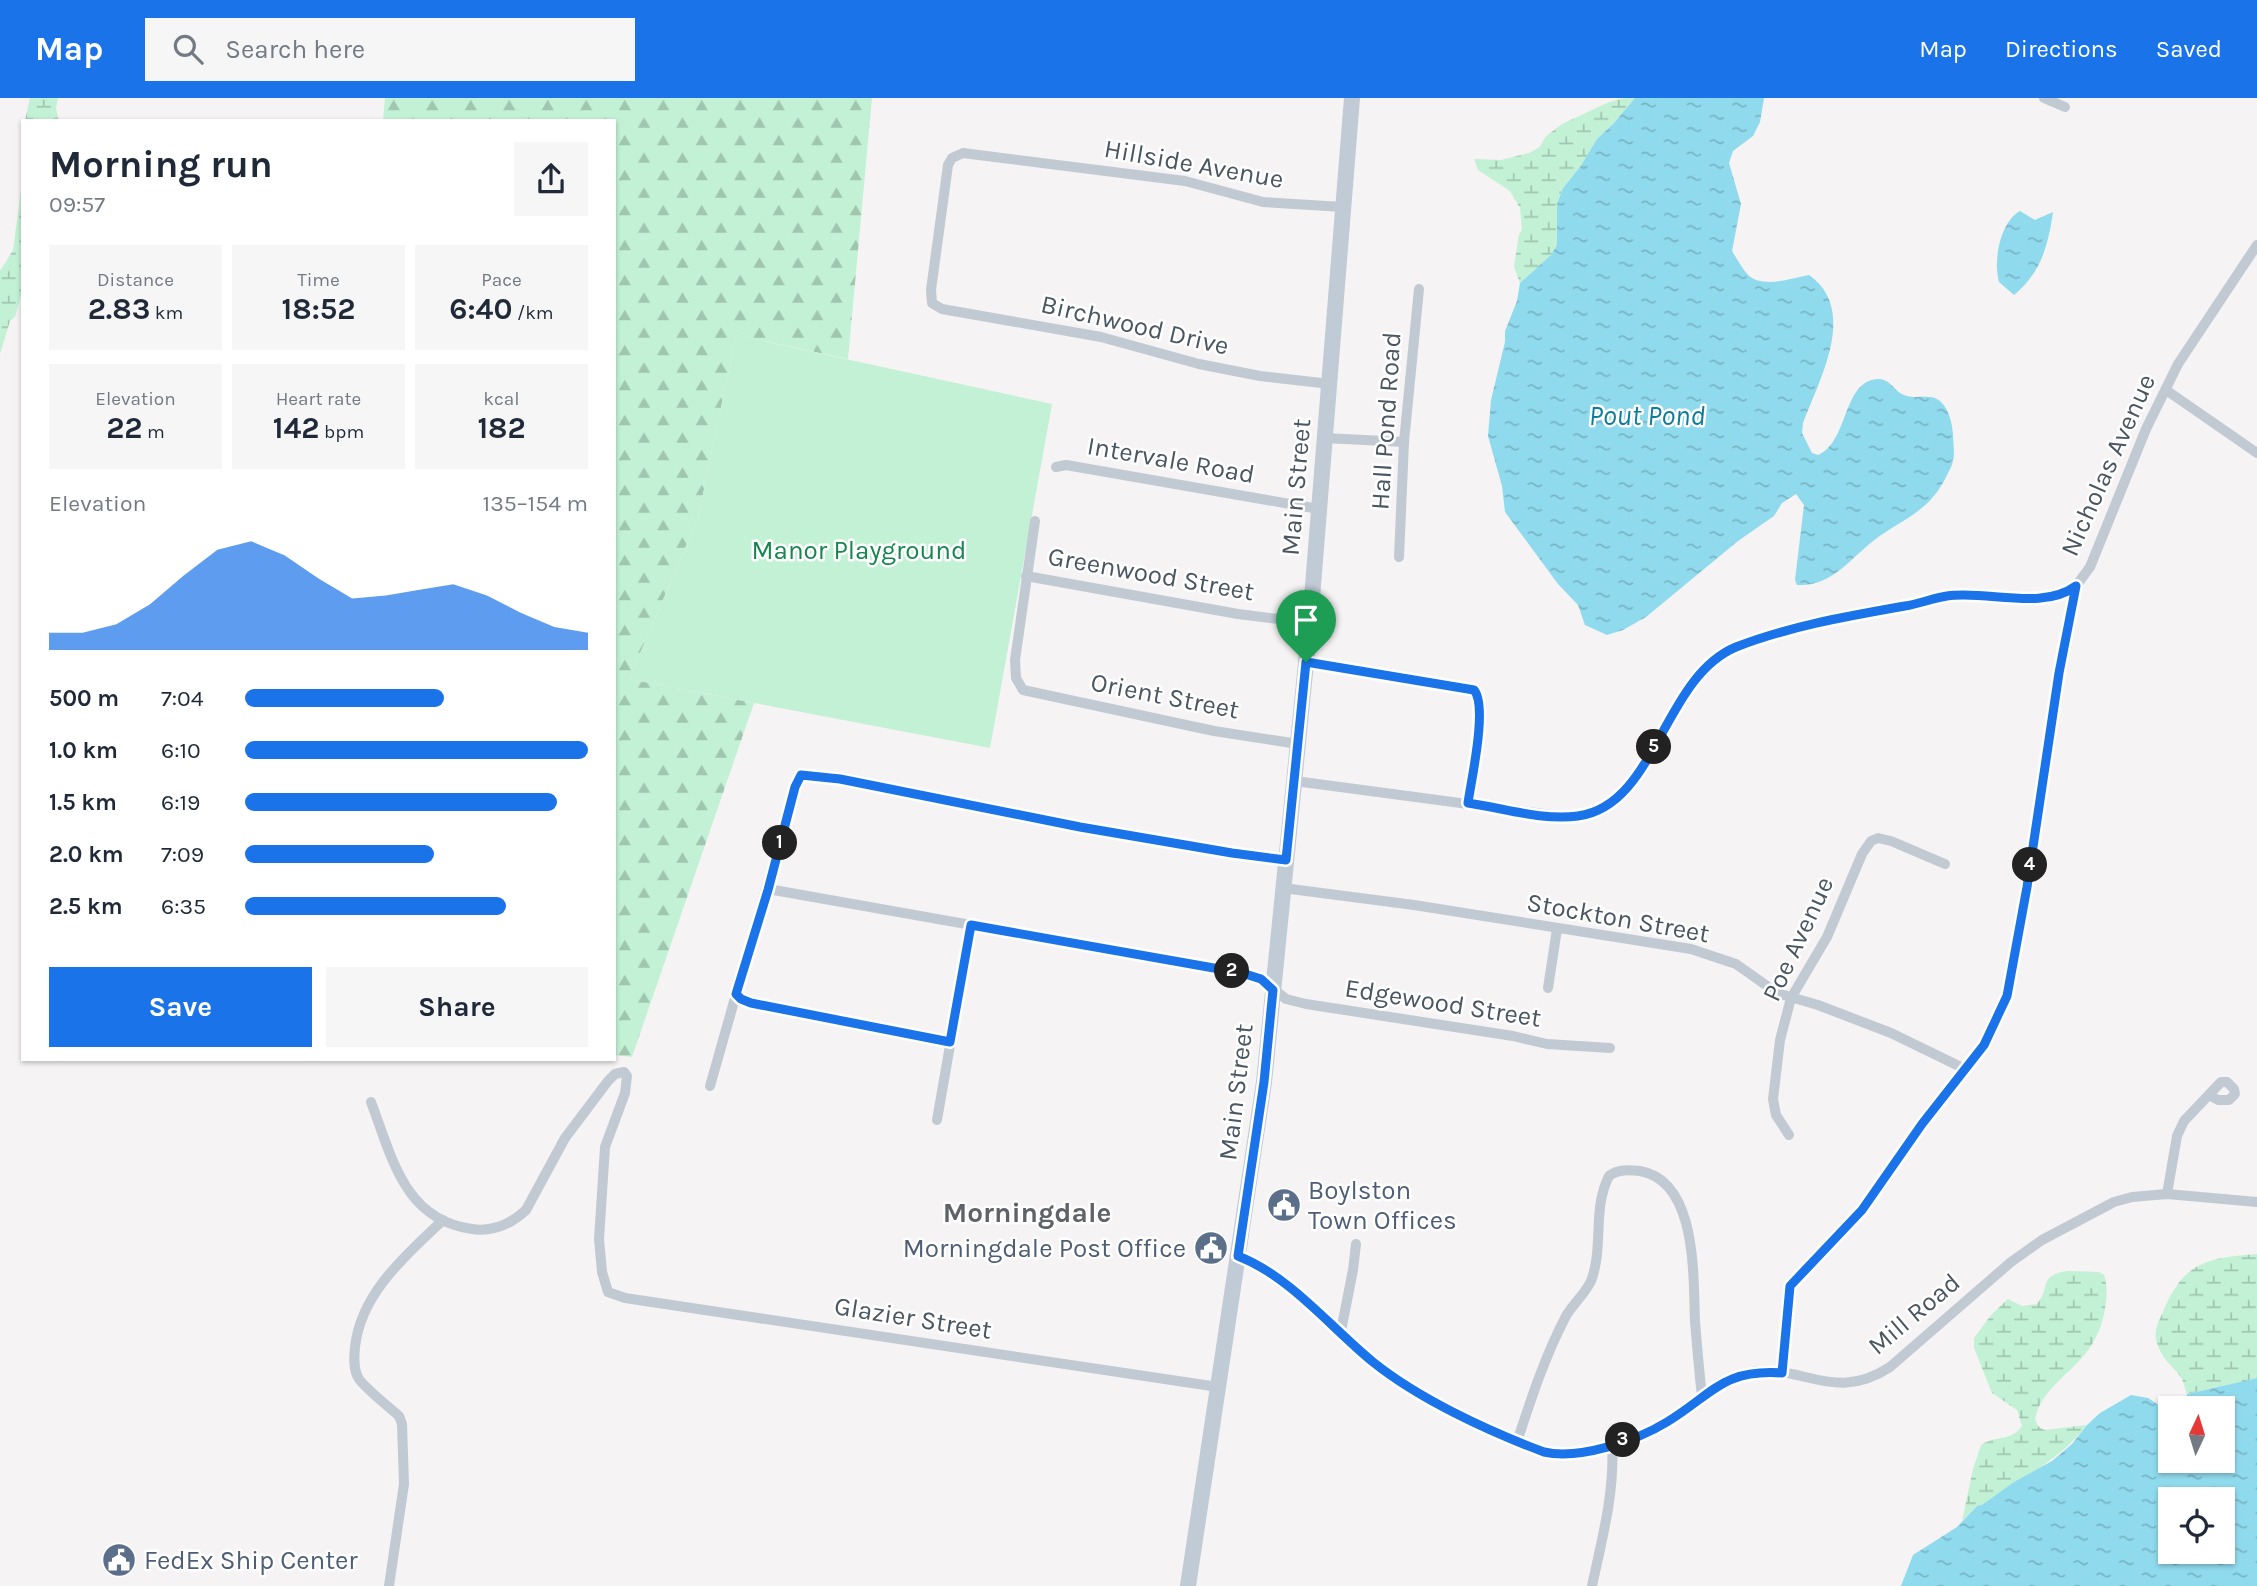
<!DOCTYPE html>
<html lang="en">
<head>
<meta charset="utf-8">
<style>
  body { margin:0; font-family:Karla,sans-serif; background:#f6f6f7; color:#1f2937; height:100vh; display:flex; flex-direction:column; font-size:26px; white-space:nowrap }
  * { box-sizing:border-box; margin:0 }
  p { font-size:23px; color:#747a83 }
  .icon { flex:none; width:38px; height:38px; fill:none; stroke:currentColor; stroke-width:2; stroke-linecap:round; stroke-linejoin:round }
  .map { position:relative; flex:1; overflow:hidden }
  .panel { position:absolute; left:21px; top:21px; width:595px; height:942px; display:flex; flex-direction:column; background:#fff; border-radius:0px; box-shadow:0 2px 5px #0004 }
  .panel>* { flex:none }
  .needle { width:46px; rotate:4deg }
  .tools { position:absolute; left:2158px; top:1298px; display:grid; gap:14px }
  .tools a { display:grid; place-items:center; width:77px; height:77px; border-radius:0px; background:#fff; box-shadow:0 2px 5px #0004; font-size:35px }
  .pin { position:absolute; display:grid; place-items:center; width:60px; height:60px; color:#fff; margin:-72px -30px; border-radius:50% 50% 50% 0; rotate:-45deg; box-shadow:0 0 7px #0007 }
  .pin .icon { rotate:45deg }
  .km { position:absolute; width:35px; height:35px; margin:-18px; border-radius:50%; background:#222; color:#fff; font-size:19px; line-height:35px; text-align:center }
  .round { display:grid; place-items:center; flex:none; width:74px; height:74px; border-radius:0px; background:#f6f6f7 }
  .overview { display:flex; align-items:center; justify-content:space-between; height:119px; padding:0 28px }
  h1 { font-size:38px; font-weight:700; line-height:52px }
  .metrics { display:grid; grid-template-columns:repeat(3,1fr); gap:10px; height:119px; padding:7px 28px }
  .metrics div { display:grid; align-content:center; border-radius:0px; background:#f6f6f7; text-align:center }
  .metrics b { font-size:30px; font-weight:700 }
  .metrics small { font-size:19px; font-weight:400 }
  .metrics p { font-size:19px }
  .chart { height:196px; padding:14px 28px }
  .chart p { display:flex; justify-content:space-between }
  .chart svg { width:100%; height:126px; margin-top:7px; fill:#1a73e8; opacity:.7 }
  .action { display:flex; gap:14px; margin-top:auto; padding:14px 28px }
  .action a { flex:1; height:80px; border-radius:0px; background:#1a73e8; color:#fff; font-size:28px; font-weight:700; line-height:80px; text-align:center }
  .action a+a { background:#f6f6f7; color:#1f2937 }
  ul { padding:0 28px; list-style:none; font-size:23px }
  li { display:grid; grid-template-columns:112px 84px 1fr; align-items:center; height:52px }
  li i { height:18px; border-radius:9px; background:#1a73e8 }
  header { display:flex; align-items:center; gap:42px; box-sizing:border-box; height:98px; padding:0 35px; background:#1a73e8; color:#fff }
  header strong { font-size:33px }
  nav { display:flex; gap:38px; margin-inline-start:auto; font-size:24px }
  .search { width:490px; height:63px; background:#f6f6f7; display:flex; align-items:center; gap:18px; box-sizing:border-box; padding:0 24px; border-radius:0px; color:#747a83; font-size:26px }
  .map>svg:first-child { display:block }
  .forest { fill:url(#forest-firs) }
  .wetland { fill:url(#wetland-marsh) }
  .green { fill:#c3f1d5 }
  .water { fill:url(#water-ripples); fill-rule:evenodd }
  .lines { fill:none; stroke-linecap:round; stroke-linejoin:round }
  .street { stroke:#c1cad2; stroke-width:10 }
  .secondary { stroke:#c1cbd6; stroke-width:16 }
  .route-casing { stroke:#fff; stroke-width:14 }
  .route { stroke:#1a73e8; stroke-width:9 }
  .labels { text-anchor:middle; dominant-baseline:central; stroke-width:5; stroke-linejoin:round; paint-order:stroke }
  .street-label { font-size:26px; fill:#4a5661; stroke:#fff }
  .park-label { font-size:26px; fill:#17864f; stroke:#fff }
  .service-label { font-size:26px; fill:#4e5e75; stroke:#fff; text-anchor:start }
  .water-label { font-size:28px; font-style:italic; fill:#0c7c9b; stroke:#fff }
  .neighbourhood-label { font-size:28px; font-weight:bold; fill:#5f6368; stroke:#fff }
</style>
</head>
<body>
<header>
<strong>Map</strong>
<div class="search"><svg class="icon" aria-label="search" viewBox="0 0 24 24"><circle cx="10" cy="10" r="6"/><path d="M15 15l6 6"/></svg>Search here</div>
<nav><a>Map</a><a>Directions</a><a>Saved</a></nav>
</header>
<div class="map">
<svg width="2257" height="1488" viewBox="0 0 2257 1488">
  <defs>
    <pattern id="forest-firs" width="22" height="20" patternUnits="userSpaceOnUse" patternTransform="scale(1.75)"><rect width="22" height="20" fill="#c3f1d5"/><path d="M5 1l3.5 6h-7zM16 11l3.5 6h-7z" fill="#a0c6b0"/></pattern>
    <pattern id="wetland-marsh" width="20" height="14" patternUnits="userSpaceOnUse" patternTransform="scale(1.75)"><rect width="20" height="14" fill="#c3f1d5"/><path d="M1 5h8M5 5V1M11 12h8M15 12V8" fill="none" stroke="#a0c6b0"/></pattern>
    <pattern id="water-ripples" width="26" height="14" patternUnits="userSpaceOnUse" patternTransform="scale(1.75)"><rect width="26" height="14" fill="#90daee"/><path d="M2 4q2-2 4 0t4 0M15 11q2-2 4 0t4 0" fill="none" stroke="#78b4c4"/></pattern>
  </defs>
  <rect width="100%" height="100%" fill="#f5f3f3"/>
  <path class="forest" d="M385 0H872L848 261 736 237 698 420 629 581 754 605 632 959 614 957V23H383Z"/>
  <g class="wetland">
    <path d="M30 0H58L56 10 59 23H25Z"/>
    <path d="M1624 0H1635L1614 25 1597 41 1580 69 1563 90 1557 106V147L1551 157 1520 185 1514 169 1519 136 1522 132 1520 110 1510 93 1478 72 1474 61 1501 62 1529 55 1540 49 1545 39 1562 26 1609 4Z"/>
    <path d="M23 78V190L15 219 10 223 0 256V173L13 152Z"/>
    <path d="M2257 1156V1280L2187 1296C2185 1292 2184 1285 2182 1281 2174 1268 2163 1264 2157 1245 2153 1234 2158 1225 2163 1214 2183 1164 2207 1160 2257 1156Z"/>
    <path d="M2068 1173 2099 1174 2104 1177C2107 1185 2107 1195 2106 1204 2104 1222 2099 1236 2089 1251 2073 1274 2041 1291 2035 1321L2038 1328 2044 1332 2087 1327C2058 1364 2019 1381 1982 1408H1977L1962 1423 1973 1371 1981 1347C1995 1337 2011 1344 2022 1328L2017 1312 1992 1295 1974 1250V1240L1991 1217 2008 1201 2022 1208 2037 1206C2051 1189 2038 1177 2068 1173Z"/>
  </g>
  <path class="green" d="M736 237 1052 306 990 650 629 581 698 420Z"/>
  <g class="water">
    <path d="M1635 0H1764L1760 24 1753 38 1733 53 1729 65 1741 106 1732 153C1737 161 1742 170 1748 177 1763 191 1792 180 1809 177 1859 212 1819 282 1803 325L1802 335 1812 355 1818 357C1849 344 1842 284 1877 281 1890 280 1894 293 1904 297 1915 302 1930 295 1940 303 1949 311 1952 325 1953 336 1953 344 1955 355 1953 363 1952 368 1949 373 1947 377 1929 415 1903 420 1873 443 1849 462 1831 489 1797 487L1795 482 1804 407 1796 396 1782 405 1774 418 1738 443 1646 519 1623 532 1607 537 1585 527 1578 507 1558 486 1505 414 1502 388 1488 338 1491 302 1505 244V233L1517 203 1520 185 1551 157 1557 147V106L1563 90 1580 69 1597 41 1614 25Z"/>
    <path d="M2020 113 2035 122 2053 114C2048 148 2041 175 2014 197L1999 184C1993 163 2000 124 2020 113Z"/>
    <path d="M2257 1280V1488H1901L1913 1457 1957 1429 1977 1408 1982 1407 2014 1384 2052 1363 2072 1346 2087 1327 2100 1315 2131 1297 2148 1300 2170 1314V1363H2222V1311H2182L2185 1309 2187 1296ZM2170 1402H2222V1454H2170Z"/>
  </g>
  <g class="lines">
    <g class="street">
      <path d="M2044 0 2065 9"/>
      <path d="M1330 286 1260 278 1199 266 1101 239 942 211 932 205 931 192 948 67 952 60 963 55 1185 83 1263 104 1343 109"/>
      <path d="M2166 292 2257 355"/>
      <path d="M1325 340 1404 344"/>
      <path d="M1056 369 1066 367 1319 411"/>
      <path d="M1035 423 1015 562 1016 580 1023 592 1214 633 1298 646"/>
      <path d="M1399 459 1404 344 1419 191"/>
      <path d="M1026 478 1238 516 1310 525"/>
      <path d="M1306 564 1474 592C1488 608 1471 683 1468 705"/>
      <path d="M1295 683 1551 717C1563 718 1576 720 1588 716 1663 692 1662 581 1736 550 1788 527 1849 518 1905 508 1919 506 1932 500 1946 498 1987 492 2042 513 2076 488"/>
      <path d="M1283 790 1414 807 1691 851 1736 866 1777 895 1818 907 1891 935 1965 971"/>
      <path d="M768 791 1243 875 1261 881 1286 901 1306 906 1513 938 1547 946 1610 950"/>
      <path d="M1548 890 1557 831"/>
      <path d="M737 897 741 901 751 905 950 944"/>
      <path d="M710 988 795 689 801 677 840 681 1080 728 1232 755 1286 762"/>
      <path d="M371 1004C392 1059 404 1122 472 1131 493 1134 510 1127 526 1112L565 1040 608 983 615 976 624 974 627 978 625 995 605 1049 599 1141 602 1174 608 1194 625 1200 1218 1289"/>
      <path d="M937 1022 971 827"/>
      <path d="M1789 1037 1776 1017 1773 1001 1780 942 1791 900 1827 839 1862 756 1871 743 1878 740 1891 743 1945 766"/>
      <path d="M2167 1096 2177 1038 2184 1023 2221 984H2227L2234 991 2235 996 2229 1002H2218L2209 997"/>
      <path d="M1238 1158C1288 1178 1330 1226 1370 1262 1405 1293 1448 1310 1490 1331 1516 1344 1545 1360 1575 1356 1605 1351 1643 1340 1669 1322 1693 1306 1717 1282 1746 1275 1801 1263 1832 1307 1890 1269L2011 1164 2042 1142 2114 1104 2132 1099 2167 1096 2257 1104"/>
      <path d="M1341 1233 1353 1172 1356 1146"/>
      <path d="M1782 1275 1790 1188 1862 1112 1922 1026 1984 947 2002 911 2011 883 2047 647 2076 488 2090 469 2146 331 2178 266 2257 147"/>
      <path d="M1517 1344C1531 1301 1545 1258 1566 1218 1573 1206 1585 1196 1591 1183 1604 1149 1592 1111 1609 1078 1618 1071 1629 1072 1640 1073 1698 1083 1693 1180 1695 1223 1697 1248 1699 1273 1702 1298"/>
      <path d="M389 1488 404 1386 402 1326 399 1318C389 1309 366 1291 359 1281 353 1272 354 1259 355 1249 361 1195 406 1157 443 1122"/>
      <path d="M1592 1488C1602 1441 1615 1394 1612 1346"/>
    </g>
    <path class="secondary" d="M1188 1488 1264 984 1310 525 1352 0"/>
  </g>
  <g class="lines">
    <g class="route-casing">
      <path id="route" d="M2076 488 2059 575 2027 789 2007 898 1984 947 1922 1026 1862 1112 1790 1188 1782 1275C1722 1271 1713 1296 1667 1324 1636 1343 1579 1362 1544 1354 1488 1333 1419 1301 1373 1264 1329 1228 1291 1179 1238 1158L1264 984 1273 892 1261 881 1242 875 971 827 950 944 751 905 741 901 736 896 768 792 795 689 801 677 840 681 1080 729 1232 755 1286 762 1306 564 1474 592C1488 608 1471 683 1468 705 1503 710 1543 723 1578 718 1657 707 1662 580 1736 549 1790 528 1849 518 1905 508 1919 506 1933 500 1947 498 1987 492 2042 513 2076 488Z"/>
    </g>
    <use href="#route" class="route"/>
  </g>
  <defs>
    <g id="civic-disc" transform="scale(1.75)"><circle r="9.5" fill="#5c6f8a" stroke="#fff"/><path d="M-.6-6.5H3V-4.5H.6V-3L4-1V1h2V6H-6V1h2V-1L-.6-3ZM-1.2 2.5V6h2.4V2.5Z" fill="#fff"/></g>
  </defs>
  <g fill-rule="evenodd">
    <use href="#civic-disc" x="1284" y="1107"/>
    <use href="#civic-disc" x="1211" y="1150"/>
    <use href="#civic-disc" x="119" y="1462"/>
  </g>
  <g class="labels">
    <g class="street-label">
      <text transform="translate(1194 66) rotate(10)">Hillside Avenue</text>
      <text transform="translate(1135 227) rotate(13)">Birchwood Drive</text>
      <text transform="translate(1386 323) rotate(-86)">Hall Pond Road</text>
      <text transform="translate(1171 362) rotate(10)">Intervale Road</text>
      <text transform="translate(2108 367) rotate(-66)">Nicholas Avenue</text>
      <text transform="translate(1296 389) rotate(-85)">Main Street</text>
      <text transform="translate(1151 476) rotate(10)">Greenwood Street</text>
      <text transform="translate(1165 598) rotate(11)">Orient Street</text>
      <text transform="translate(1618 820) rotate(10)">Stockton Street</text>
      <text transform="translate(1798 841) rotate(-65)">Poe Avenue</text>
      <text transform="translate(1443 905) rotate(9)">Edgewood Street</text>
      <text transform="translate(1236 994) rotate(-83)">Main Street</text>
      <text transform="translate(1914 1216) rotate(-40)">Mill Road</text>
      <text transform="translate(913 1220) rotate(9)">Glazier Street</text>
    </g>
    <g class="park-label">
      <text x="859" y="452">Manor Playground</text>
    </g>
    <g class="service-label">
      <text x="1308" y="1092">Boylston<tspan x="1308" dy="30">Town Offices</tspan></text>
      <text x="1186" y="1150" text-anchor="end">Morningdale Post Office</text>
      <text x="144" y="1462">FedEx Ship Center</text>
    </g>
    <g class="water-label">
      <text x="1647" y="317">Pout Pond</text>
    </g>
    <g class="neighbourhood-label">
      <text x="1027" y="1114">Morningdale</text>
    </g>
  </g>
</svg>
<div class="tools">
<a><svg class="needle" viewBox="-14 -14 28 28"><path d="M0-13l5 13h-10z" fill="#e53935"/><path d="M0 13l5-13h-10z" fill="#747a83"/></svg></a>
<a><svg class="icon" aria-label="locate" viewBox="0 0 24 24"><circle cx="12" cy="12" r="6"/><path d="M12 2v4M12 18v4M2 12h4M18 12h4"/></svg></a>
</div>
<div class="pin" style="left:1306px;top:564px;background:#1e9e55"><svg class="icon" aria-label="arrive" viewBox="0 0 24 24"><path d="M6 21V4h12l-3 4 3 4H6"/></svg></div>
<b class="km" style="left:780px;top:745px">1</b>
<b class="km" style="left:1232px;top:873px">2</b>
<b class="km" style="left:1623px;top:1342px">3</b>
<b class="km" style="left:2030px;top:767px">4</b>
<b class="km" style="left:1654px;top:649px">5</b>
<section class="panel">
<div class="overview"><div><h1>Morning run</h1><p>09:57</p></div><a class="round"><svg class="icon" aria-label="share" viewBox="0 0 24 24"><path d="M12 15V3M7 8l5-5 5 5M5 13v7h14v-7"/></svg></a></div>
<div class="metrics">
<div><p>Distance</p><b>2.83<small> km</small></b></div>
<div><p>Time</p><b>18:52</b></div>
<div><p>Pace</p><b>6:40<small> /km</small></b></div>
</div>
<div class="metrics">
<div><p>Elevation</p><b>22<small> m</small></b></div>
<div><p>Heart rate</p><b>142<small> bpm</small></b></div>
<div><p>kcal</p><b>182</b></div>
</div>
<div class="chart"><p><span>Elevation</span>135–154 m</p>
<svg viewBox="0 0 160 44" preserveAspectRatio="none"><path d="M0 44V38L10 38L20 35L30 28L40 18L50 9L60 6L70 11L80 19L90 26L100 25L110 23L120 21L130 25L140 31L150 36L160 38V44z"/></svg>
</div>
<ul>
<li><b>500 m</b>7:04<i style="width:58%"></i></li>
<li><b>1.0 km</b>6:10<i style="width:100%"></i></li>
<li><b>1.5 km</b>6:19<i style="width:91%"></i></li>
<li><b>2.0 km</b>7:09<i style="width:55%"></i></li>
<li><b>2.5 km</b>6:35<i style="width:76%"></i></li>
</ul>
<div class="action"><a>Save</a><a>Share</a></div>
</section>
</div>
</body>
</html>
